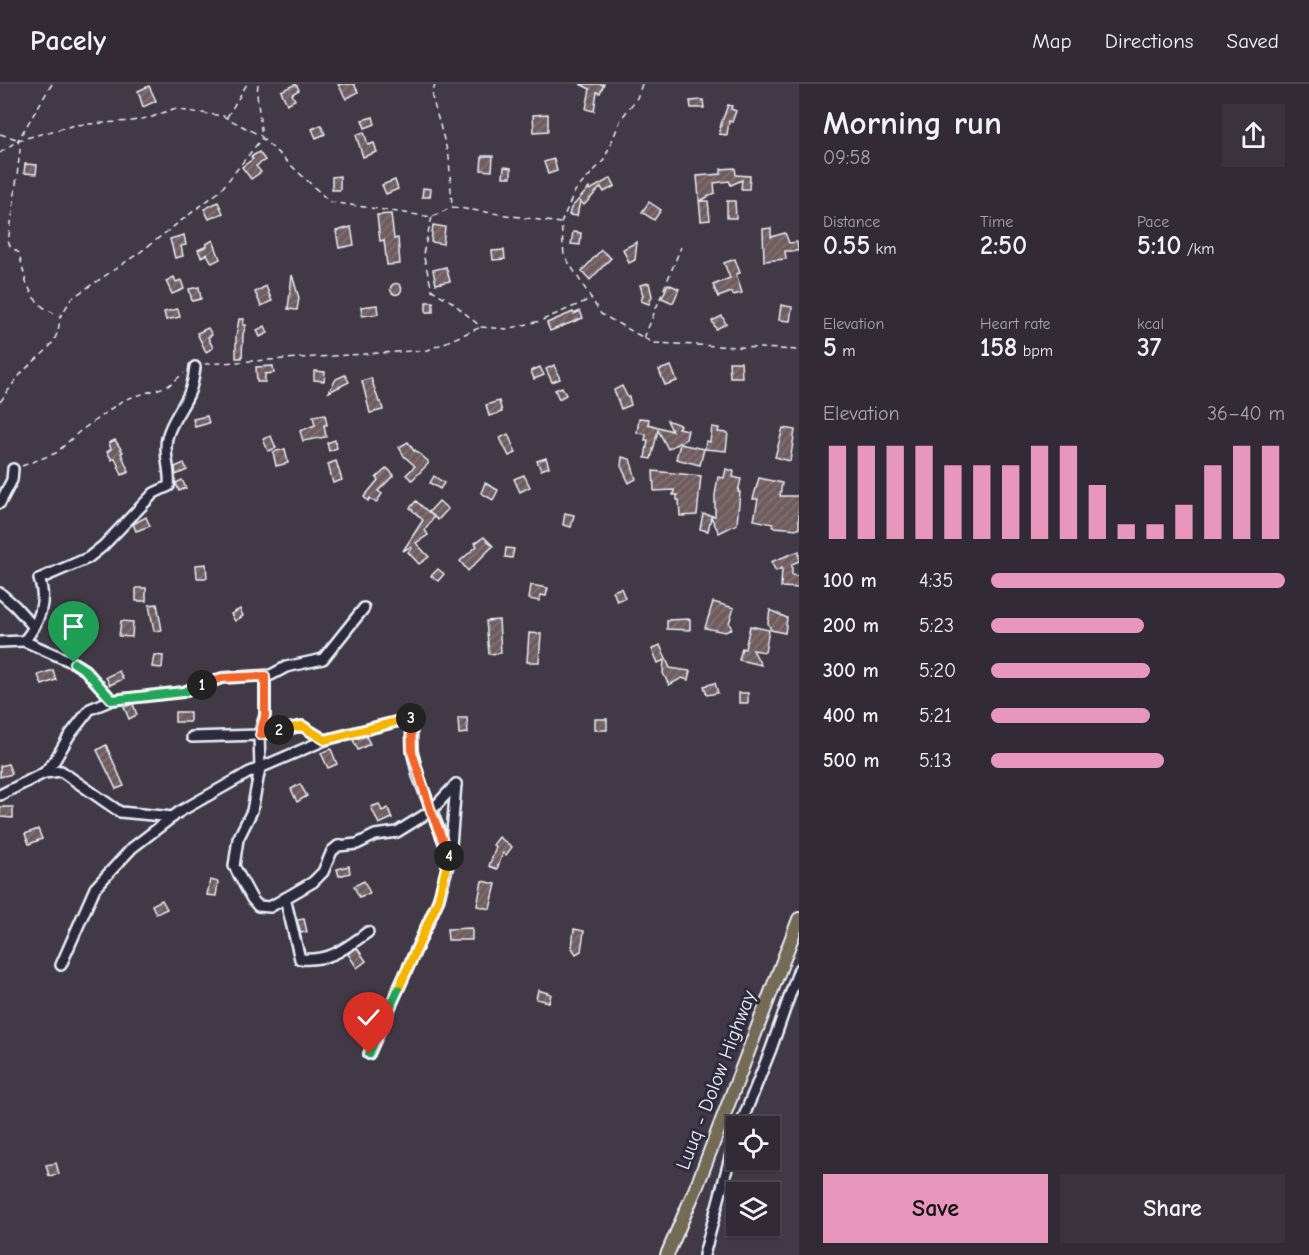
<!DOCTYPE html>
<html lang="en">
<head>
<meta charset="utf-8">
<style>
  body { margin:0; font-family:"Comic Neue",sans-serif; background:#3a333d; color:#f1f3f6; height:100vh; display:flex; flex-direction:column; font-size:22px; white-space:nowrap }
  * { box-sizing:border-box; margin:0 }
  p { font-size:20px; color:#a8a7ad }
  .icon { flex:none; width:33px; height:33px; fill:none; stroke:currentColor; stroke-width:2; stroke-linecap:round; stroke-linejoin:round }
  .map { position:relative; flex:1; overflow:hidden }
  .details { display:flex; flex-direction:column; background:#322b35; width:510px }
  .details>* { flex:none }
  .controls { position:absolute; left:726px; top:1032px; display:grid; gap:12px }
  .controls a { display:grid; place-items:center; width:54px; height:54px; border-radius:0px; background:#322b35; box-shadow:0 2px 4px #0004,0 0 0 2px #4d4750; font-size:30px }
  .pin { position:absolute; display:grid; place-items:center; width:51px; height:51px; color:#fff; margin:-62px -26px; border-radius:50% 50% 50% 0; rotate:-45deg; box-shadow:0 0 6px #0007 }
  .pin .icon { rotate:45deg }
  .km { position:absolute; width:30px; height:30px; margin:-15px; border-radius:50%; background:#222; color:#fff; font-size:16px; line-height:30px; text-align:center }
  .round { display:grid; place-items:center; flex:none; width:63px; height:63px; border-radius:0px; background:#3a333d }
  .summary { display:flex; align-items:center; justify-content:space-between; height:102px; padding:0 24px }
  h1 { font-size:33px; font-weight:700; line-height:45px }
  .stats { display:grid; grid-template-columns:repeat(3,1fr); gap:9px; height:102px; padding:6px 24px }
  .stats div { display:grid; align-content:center }
  .stats b { font-size:26px; font-weight:700 }
  .stats small { font-size:16px; font-weight:400 }
  .stats p { font-size:16px }
  .chart { height:168px; padding:12px 24px }
  .chart p { display:flex; justify-content:space-between }
  .chart svg { width:100%; height:108px; margin-top:6px; stroke:#e797bd; stroke-width:6 }
  .action { display:flex; gap:12px; margin-top:auto; padding:12px 24px }
  .action a { flex:1; height:69px; border-radius:0px; background:#e797bd; color:#111; font-size:24px; font-weight:700; line-height:69px; text-align:center }
  .action a+a { background:#3a333d; color:#f1f3f6 }
  ul { padding:0 24px; list-style:none; font-size:20px }
  li { display:grid; grid-template-columns:96px 72px 1fr; align-items:center; height:45px }
  li i { height:15px; border-radius:8px; background:#e797bd }
  header { display:flex; align-items:center; gap:36px; box-sizing:border-box; height:84px; padding:0 30px; background:#322b35; border-bottom:2px solid #4d4750 }
  header strong { font-size:28px }
  nav { display:flex; gap:33px; margin-inline-start:auto; font-size:21px }
  main { display:flex; flex:1; min-height:0 }
  .map>svg:first-child { display:block }
  .building { fill:url(#building-hatch); stroke:#e8f1f8; stroke-width:1.5 }
  .lines { fill:none; stroke-linecap:round; stroke-linejoin:round }
  .minor-casing { stroke:#e8f1f8; stroke-width:14 }
  .major-casing { stroke:#e8f1f8; stroke-width:16 }
  .path { stroke:#e8f1f8; stroke-width:1.5; stroke-dasharray:6 4.5; stroke-linecap:butt }
  .minor { stroke:#2f2a3d; stroke-width:9 }
  .major { stroke:#756a55; stroke-width:12 }
  .split-1-casing { stroke:#fff; stroke-width:12 }
  .split-2-casing { stroke:#fff; stroke-width:12 }
  .split-3-casing { stroke:#fff; stroke-width:12 }
  .split-4-casing { stroke:#fff; stroke-width:12 }
  .split-5-casing { stroke:#fff; stroke-width:12 }
  .split-6-casing { stroke:#fff; stroke-width:12 }
  .split-1 { stroke:#22a559; stroke-width:8 }
  .split-2 { stroke:#f0652b; stroke-width:8 }
  .split-3 { stroke:#f5b400; stroke-width:8 }
  .split-4 { stroke:#f0652b; stroke-width:8 }
  .split-5 { stroke:#f5b400; stroke-width:8 }
  .split-6 { stroke:#22a559; stroke-width:8 }
  .labels { text-anchor:middle; dominant-baseline:central; stroke-width:6; stroke-linejoin:round; paint-order:stroke }
  .street-label { font-size:20px; fill:#e8f1f8; stroke:#2f2a3d }
</style>
</head>
<body>
<header>
<strong>Pacely</strong>
<nav><a>Map</a><a>Directions</a><a>Saved</a></nav>
</header>
<main>
<div class="map">
<svg width="799" height="1171" viewBox="0 0 799 1171">
  <defs>
    <pattern id="building-hatch" width="6" height="6" patternUnits="userSpaceOnUse" patternTransform="scale(1.5)"><rect width="6" height="6" fill="#6f5b5d"/><path d="M-1 1l2-2M0 6l6-6M5 7l2-2" fill="none" stroke="#847375"/></pattern>
  </defs>
  <rect width="100%" height="100%" fill="#423947"/>
  <filter id="ink" filterUnits="userSpaceOnUse"><feTurbulence type="fractalNoise" baseFrequency=".0167" numOctaves="2"/><feDisplacementMap in="SourceGraphic" scale="12" xChannelSelector="R" yChannelSelector="G"/><feConvolveMatrix kernelMatrix="1 2 1 2 8 2 1 2 1" color-interpolation-filters="sRGB"/></filter>
  <g filter="url(#ink)">
    <g class="building">
      <path d="M296 0 299 6 292 10 295 16 287 20 281 7Z"/>
      <path d="M338 0H354L358 8 346 15Z"/>
      <path d="M580 0H604L600 9 597 8 594 27 586 25 590 5Z"/>
      <path d="M149 2 156 17 143 23 138 7Z"/>
      <path d="M703 16 704 24H691L690 17Z"/>
      <path d="M728 21 732 22 731 25 736 27 732 38 729 37 727 51 719 50 721 40Z"/>
      <path d="M548 30V47L534 48 533 31Z"/>
      <path d="M373 33 375 40 365 44 362 36Z"/>
      <path d="M321 41 325 50 316 54 312 45Z"/>
      <path d="M364 48 368 61 374 59 377 68 363 73 356 51Z"/>
      <path d="M259 68 265 76 256 82 261 88 251 95 242 83 253 75 251 73Z"/>
      <path d="M482 72H493L492 87 481 86Z"/>
      <path d="M554 75 557 87 548 90 544 78Z"/>
      <path d="M25 80 37 81 36 90 24 89Z"/>
      <path d="M504 83 511 84V93H503Z"/>
      <path d="M735 84 736 91 750 92 749 105H741L742 96 731 101 729 97 714 99 715 109 700 117H708L710 136 701 137 697 92 721 90V85Z"/>
      <path d="M340 92V106H332V93Z"/>
      <path d="M611 94 615 102 604 108 601 103 584 121 580 117 577 132 569 131 571 124 589 104 590 106Z"/>
      <path d="M395 96 398 105 386 110 382 101Z"/>
      <path d="M423 104 431 105 430 113H422Z"/>
      <path d="M727 117H735L736 134H727Z"/>
      <path d="M218 118 223 129 209 135 204 125Z"/>
      <path d="M649 118 661 126 654 136 642 128Z"/>
      <path d="M391 130 394 155 398 154 400 180 387 181 384 156 380 157 377 131Z"/>
      <path d="M433 141 445 143 443 160 431 158Z"/>
      <path d="M351 143 354 161 339 164 336 147Z"/>
      <path d="M771 144V153L785 149 789 159 797 158 798 167H785L786 175 764 177 763 145Z"/>
      <path d="M573 148 581 149 580 161 571 160Z"/>
      <path d="M184 151 186 161 181 162 183 172 175 174 170 155Z"/>
      <path d="M213 156 220 175 212 179 207 170 201 173 198 166 207 162 206 160Z"/>
      <path d="M637 158 635 176 629 179 623 165Z"/>
      <path d="M504 166 505 175 493 176 492 167Z"/>
      <path d="M601 166 611 174 590 196 582 187Z"/>
      <path d="M735 175 740 189 736 190 742 209 733 211 732 208 718 213 713 201 730 194 724 179Z"/>
      <path d="M446 183 450 197 436 200 433 186Z"/>
      <path d="M292 191 299 214 297 226 288 225Z"/>
      <path d="M174 193 176 198 181 196 184 205 172 210 166 197Z"/>
      <path d="M649 199 652 212 649 220 641 217 643 211 640 201Z"/>
      <circle cx="396" cy="205" r="5.5"/>
      <path d="M668 200 679 205 673 219 662 214Z"/>
      <path d="M266 202 272 217 261 222 255 208Z"/>
      <path d="M199 203 201 215 192 217 189 205Z"/>
      <rect x="426" y="218" width="7" height="10"/>
      <path d="M377 221 378 230 362 232 361 223Z"/>
      <path d="M781 221 792 223 790 237 779 236Z"/>
      <path d="M178 225 180 233 166 236 164 228Z"/>
      <path d="M580 227 583 234 550 247 547 239 573 228 574 230Z"/>
      <path d="M722 232 726 240 716 245 712 237Z"/>
      <path d="M239 235H244L243 241H246L243 250 242 274H236V253Z"/>
      <path d="M265 242 268 249 260 253 257 246Z"/>
      <path d="M208 244 212 251 208 253 213 264 206 268 197 249Z"/>
      <path d="M729 278H741L742 293H730Z"/>
      <path d="M554 281 560 295 552 298 546 285Z"/>
      <path d="M273 282 274 289 265 290V298H257L256 283Z"/>
      <path d="M671 282 677 297 665 301 659 286Z"/>
      <path d="M540 283 544 291 534 295 531 287Z"/>
      <path d="M314 287 325 288 324 297 314 296Z"/>
      <path d="M345 291 349 298 329 308 336 295Z"/>
      <path d="M371 294 379 318H381L383 326 370 329 362 297Z"/>
      <path d="M622 302 628 314 629 313 631 321 621 325 614 306Z"/>
      <path d="M562 303 566 311 559 315 555 306Z"/>
      <path d="M499 317 502 328 489 332 486 321Z"/>
      <path d="M325 330 327 341H324L326 353 303 357 300 347 315 341 313 332Z"/>
      <path d="M207 332 209 339 195 343 193 335Z"/>
      <path d="M639 334 649 335 648 340 672 347 667 336 680 341 678 344 688 346 686 355 668 365 658 346 651 375 645 374 648 356H645L646 350 637 349Z"/>
      <path d="M712 343 719 344 718 348 728 349 726 367 705 365 706 357 710 358Z"/>
      <path d="M783 344 795 346 790 377 775 373Z"/>
      <path d="M508 350 516 369 509 372 500 354Z"/>
      <path d="M271 352 276 364 268 367 263 355Z"/>
      <path d="M115 356 123 368 121 369 129 388 122 391 115 374 112 376 107 368 111 365 109 359Z"/>
      <path d="M335 356 337 364 329 367 327 359Z"/>
      <path d="M408 358 414 367 415 366 428 377V380L412 396 406 391 415 382 404 372 399 363Z"/>
      <path d="M680 360 704 365 700 381 676 375Z"/>
      <path d="M285 365 288 379 276 382 273 368Z"/>
      <path d="M622 373 630 375 636 395 629 399 621 382Z"/>
      <path d="M546 374 549 383 541 386 537 377Z"/>
      <path d="M336 377 342 396 333 399 328 380Z"/>
      <path d="M184 379 187 386 176 391 175 383Z"/>
      <path d="M387 384 394 391 378 407 382 410 376 419 370 414 368 417 364 413 378 396 376 394Z"/>
      <path d="M726 385 734 387 733 393 741 395 738 408H740L737 440 719 449 711 433 708 447 700 445 703 430 715 432V411L718 393 724 394Z"/>
      <path d="M653 387 701 392 697 431 680 432 679 416H677V411H673L674 406 654 407Z"/>
      <path d="M524 391 530 403 520 408 514 395Z"/>
      <path d="M434 392 444 399 440 405 430 399Z"/>
      <path d="M759 394 782 399 780 412H799V445L773 443V440L754 436 758 415H753Z"/>
      <path d="M182 396 186 404 179 407 176 399Z"/>
      <path d="M485 399 498 406 493 416 481 409Z"/>
      <path d="M416 417 434 433 425 446 428 451 416 459 429 473 419 480 408 468 412 464 410 463 403 467 423 436 410 424Z"/>
      <path d="M439 417 448 425 438 436 429 428Z"/>
      <path d="M565 429 574 431 571 443 563 441Z"/>
      <path d="M146 433 150 442 136 447 133 440Z"/>
      <path d="M484 453 493 462 468 487 460 477 477 462 475 459Z"/>
      <path d="M506 464 514 465 512 474 505 473Z"/>
      <path d="M799 467V477L792 480V491L799 492V504L781 503 782 484 776 487 771 478Z"/>
      <path d="M206 480 207 494H197L196 481Z"/>
      <path d="M438 485 444 490 438 497 431 492Z"/>
      <path d="M531 501 548 504 546 512 541 511 539 517 529 515Z"/>
      <rect x="136" y="504" width="10" height="13"/>
      <path d="M621 504 625 514 617 517 613 507Z"/>
      <path d="M713 518 734 524 729 539 732 545 725 548 705 544Z"/>
      <path d="M157 520 162 546 154 547 149 521Z"/>
      <path d="M240 525 243 532 235 537 231 530Z"/>
      <path d="M770 526 787 534 785 549 771 546 768 539Z"/>
      <path d="M690 535V546L667 545V536Z"/>
      <path d="M499 536 501 569 489 570 486 537Z"/>
      <path d="M121 537 133 538 132 553 119 552Z"/>
      <path d="M750 542 769 546 765 568 753 566 761 581 739 576 742 564 745 565Z"/>
      <path d="M529 549 541 550 539 578H527Z"/>
      <path d="M660 561 670 584 690 587 688 596 682 594 669 601 663 589 664 576 658 579 652 565Z"/>
      <path d="M154 571 163 572 162 584 152 583Z"/>
      <path d="M53 586 56 596 42 601 38 591Z"/>
      <path d="M119 587 123 595 110 601 106 593Z"/>
      <path d="M715 599 718 609 707 611 704 602Z"/>
      <rect x="739" y="609" width="9" height="10"/>
      <path d="M133 620 137 631 129 635 124 623Z"/>
      <rect x="175" y="628" width="15" height="10"/>
      <path d="M458 634H467L468 649 459 650Z"/>
      <rect x="595" y="635" width="12" height="11"/>
      <path d="M366 652 370 660 358 666 353 656Z"/>
      <path d="M106 661 124 702 116 705 97 666Z"/>
      <path d="M331 665 337 680 328 684 321 669Z"/>
      <path d="M8 680 12 690 0 693V682Z"/>
      <path d="M300 700 307 712 297 718 291 705Z"/>
      <path d="M379 720 382 727 388 724 392 734 379 740 371 723Z"/>
      <path d="M0 723H13V734L0 733Z"/>
      <path d="M38 745 42 755 29 760 25 750Z"/>
      <path d="M499 753 512 763 506 771 503 769 497 785 489 782 496 763 493 761Z"/>
      <path d="M349 782 350 789 339 792 337 785Z"/>
      <path d="M210 796 218 798 216 812 207 811Z"/>
      <path d="M364 797 370 809 359 813 354 802Z"/>
      <path d="M482 797 496 800 490 825 477 822Z"/>
      <path d="M162 816 167 825 156 830 152 821Z"/>
      <path d="M304 835 307 848 301 849 297 836Z"/>
      <path d="M472 844V856H448L447 845Z"/>
      <path d="M574 845 584 847 581 867 576 870 572 864Z"/>
      <path d="M357 864 366 877 357 884 348 870Z"/>
      <path d="M538 906 551 910 549 918 536 915Z"/>
      <path d="M56 1079 59 1090 49 1092 46 1081Z"/>
    </g>
    <g class="lines">
      <g class="minor-casing">
        <g id="minor">
          <path d="M0 419 12 396 13 385"/>
          <path d="M0 509 15 522 33 542"/>
          <path d="M24 557 74 579 85 586 112 616"/>
          <path d="M0 558 24 557C38 541 48 517 39 495L88 474 103 462 154 409 169 402C171 386 163 370 167 354 171 336 184 323 190 307 193 299 194 291 195 283"/>
          <path d="M411 630 412 667 418 692 449 771"/>
          <path d="M192 653 259 651 265 631V592"/>
          <path d="M325 656 302 642 259 651 260 684 252 727 238 755 234 782 252 815 258 822 270 823 313 798 323 788 332 767 338 762 357 760 375 751 397 748 431 727 456 700"/>
          <path d="M44 689 61 687 120 728 173 733"/>
          <path d="M0 711 44 689 55 676 69 652 90 625 112 616 183 608 222 594 271 591 286 583 323 575 364 524"/>
          <path d="M285 814 300 875C331 877 343 866 368 848"/>
          <path d="M61 881 95 804 132 764 179 728 248 689 325 656 403 636 411 630"/>
          <path d="M369 970 438 817 450 774 456 700"/>
          <path d="M740 1042 771 965 799 885"/>
          <path d="M704 1171 736 1051"/>
        </g>
      </g>
      <g class="major-casing">
        <path id="major" d="M667 1171 698 1099 799 835"/>
      </g>
      <g class="path">
        <path d="M52 0 18 56 20 66 13 127 8 157 10 162 19 169 26 198 34 214 43 223 60 233 72 214 139 169 220 107 262 54"/>
        <path d="M258 0 257 10 262 54 330 118 432 133 452 123 560 139"/>
        <path d="M435 0 432 13 449 73 452 122"/>
        <path d="M642 0 637 14 621 35 604 76 575 107 561 139 564 171 601 230 653 259 799 266"/>
        <path d="M227 33 247 0"/>
        <path d="M0 50 17 55"/>
        <path d="M0 69 18 56 45 49 75 41 132 37 152 33 173 25 223 32 261 52"/>
        <path d="M432 133 423 170 432 206 452 218 481 243 507 245 540 237 591 215"/>
        <path d="M644 254 681 163"/>
        <path d="M205 280 428 266 481 243"/>
        <path d="M0 318C7 309 13 299 20 291 39 269 58 266 60 233"/>
        <path d="M22 382 56 369 79 348 123 316 168 302 184 289"/>
      </g>
      <use href="#minor" class="minor"/>
      <use href="#major" class="major"/>
    </g>
  </g>
  <g class="lines" filter="url(#ink)">
    <g class="split-1-casing">
      <path id="split-1" d="M74 579 85 586 112 616 183 608 202 601"/>
    </g>
    <g class="split-2-casing">
      <path id="split-2" d="M202 601 222 594 265 592V632L260 651 279 646"/>
    </g>
    <g class="split-3-casing">
      <path id="split-3" d="M279 646 302 642 325 656 403 636 411 630V634"/>
    </g>
    <g class="split-4-casing">
      <path id="split-4" d="M411 634 412 668 431 727 449 772"/>
    </g>
    <g class="split-5-casing">
      <path id="split-5" d="M398 906 438 817 449 772"/>
    </g>
    <g class="split-6-casing">
      <path id="split-6" d="M369 970 398 906"/>
    </g>
    <use href="#split-1" class="split-1"/>
    <use href="#split-2" class="split-2"/>
    <use href="#split-3" class="split-3"/>
    <use href="#split-4" class="split-4"/>
    <use href="#split-5" class="split-5"/>
    <use href="#split-6" class="split-6"/>
  </g>
  <g class="labels">
    <g class="street-label">
      <text transform="translate(716 996) rotate(-69)">Luuq - Dolow Highway</text>
    </g>
  </g>
</svg>
<div class="controls">
<a><svg class="icon" aria-label="locate" viewBox="0 0 24 24"><circle cx="12" cy="12" r="6"/><path d="M12 2v4M12 18v4M2 12h4M18 12h4"/></svg></a>
<a><svg class="icon" aria-label="layers" viewBox="0 0 24 24"><path d="M12 4l9 5-9 5-9-5zM3 14l9 5 9-5"/></svg></a>
</div>
<div class="pin" style="left:74px;top:579px;background:#1e9e55"><svg class="icon" aria-label="arrive" viewBox="0 0 24 24"><path d="M6 21V4h12l-3 4 3 4H6"/></svg></div>
<div class="pin" style="left:369px;top:970px;background:#d93025"><svg class="icon" aria-label="check" viewBox="0 0 24 24"><path d="M5 12l5 5 9-10"/></svg></div>
<b class="km" style="left:202px;top:601px">1</b>
<b class="km" style="left:279px;top:646px">2</b>
<b class="km" style="left:411px;top:634px">3</b>
<b class="km" style="left:449px;top:772px">4</b>
</div>
<section class="details">
<div class="summary"><div><h1>Morning run</h1><p>09:58</p></div><a class="round"><svg class="icon" aria-label="share" viewBox="0 0 24 24"><path d="M12 15V3M7 8l5-5 5 5M5 13v7h14v-7"/></svg></a></div>
<div class="stats">
<div><p>Distance</p><b>0.55<small> km</small></b></div>
<div><p>Time</p><b>2:50</b></div>
<div><p>Pace</p><b>5:10<small> /km</small></b></div>
</div>
<div class="stats">
<div><p>Elevation</p><b>5<small> m</small></b></div>
<div><p>Heart rate</p><b>158<small> bpm</small></b></div>
<div><p>kcal</p><b>37</b></div>
</div>
<div class="chart"><p><span>Elevation</span>36–40 m</p>
<svg viewBox="0 0 160 44" preserveAspectRatio="none"><path d="M5 44V6M15 44V6M25 44V6M35 44V6M45 44V14M55 44V14M65 44V14M75 44V6M85 44V6M95 44V22M105 44V38M115 44V38M125 44V30M135 44V14M145 44V6M155 44V6"/></svg>
</div>
<ul>
<li><b>100 m</b>4:35<i style="width:100%"></i></li>
<li><b>200 m</b>5:23<i style="width:52%"></i></li>
<li><b>300 m</b>5:20<i style="width:54%"></i></li>
<li><b>400 m</b>5:21<i style="width:54%"></i></li>
<li><b>500 m</b>5:13<i style="width:59%"></i></li>
</ul>
<div class="action"><a>Save</a><a>Share</a></div>
</section>
</main>
</body>
</html>
